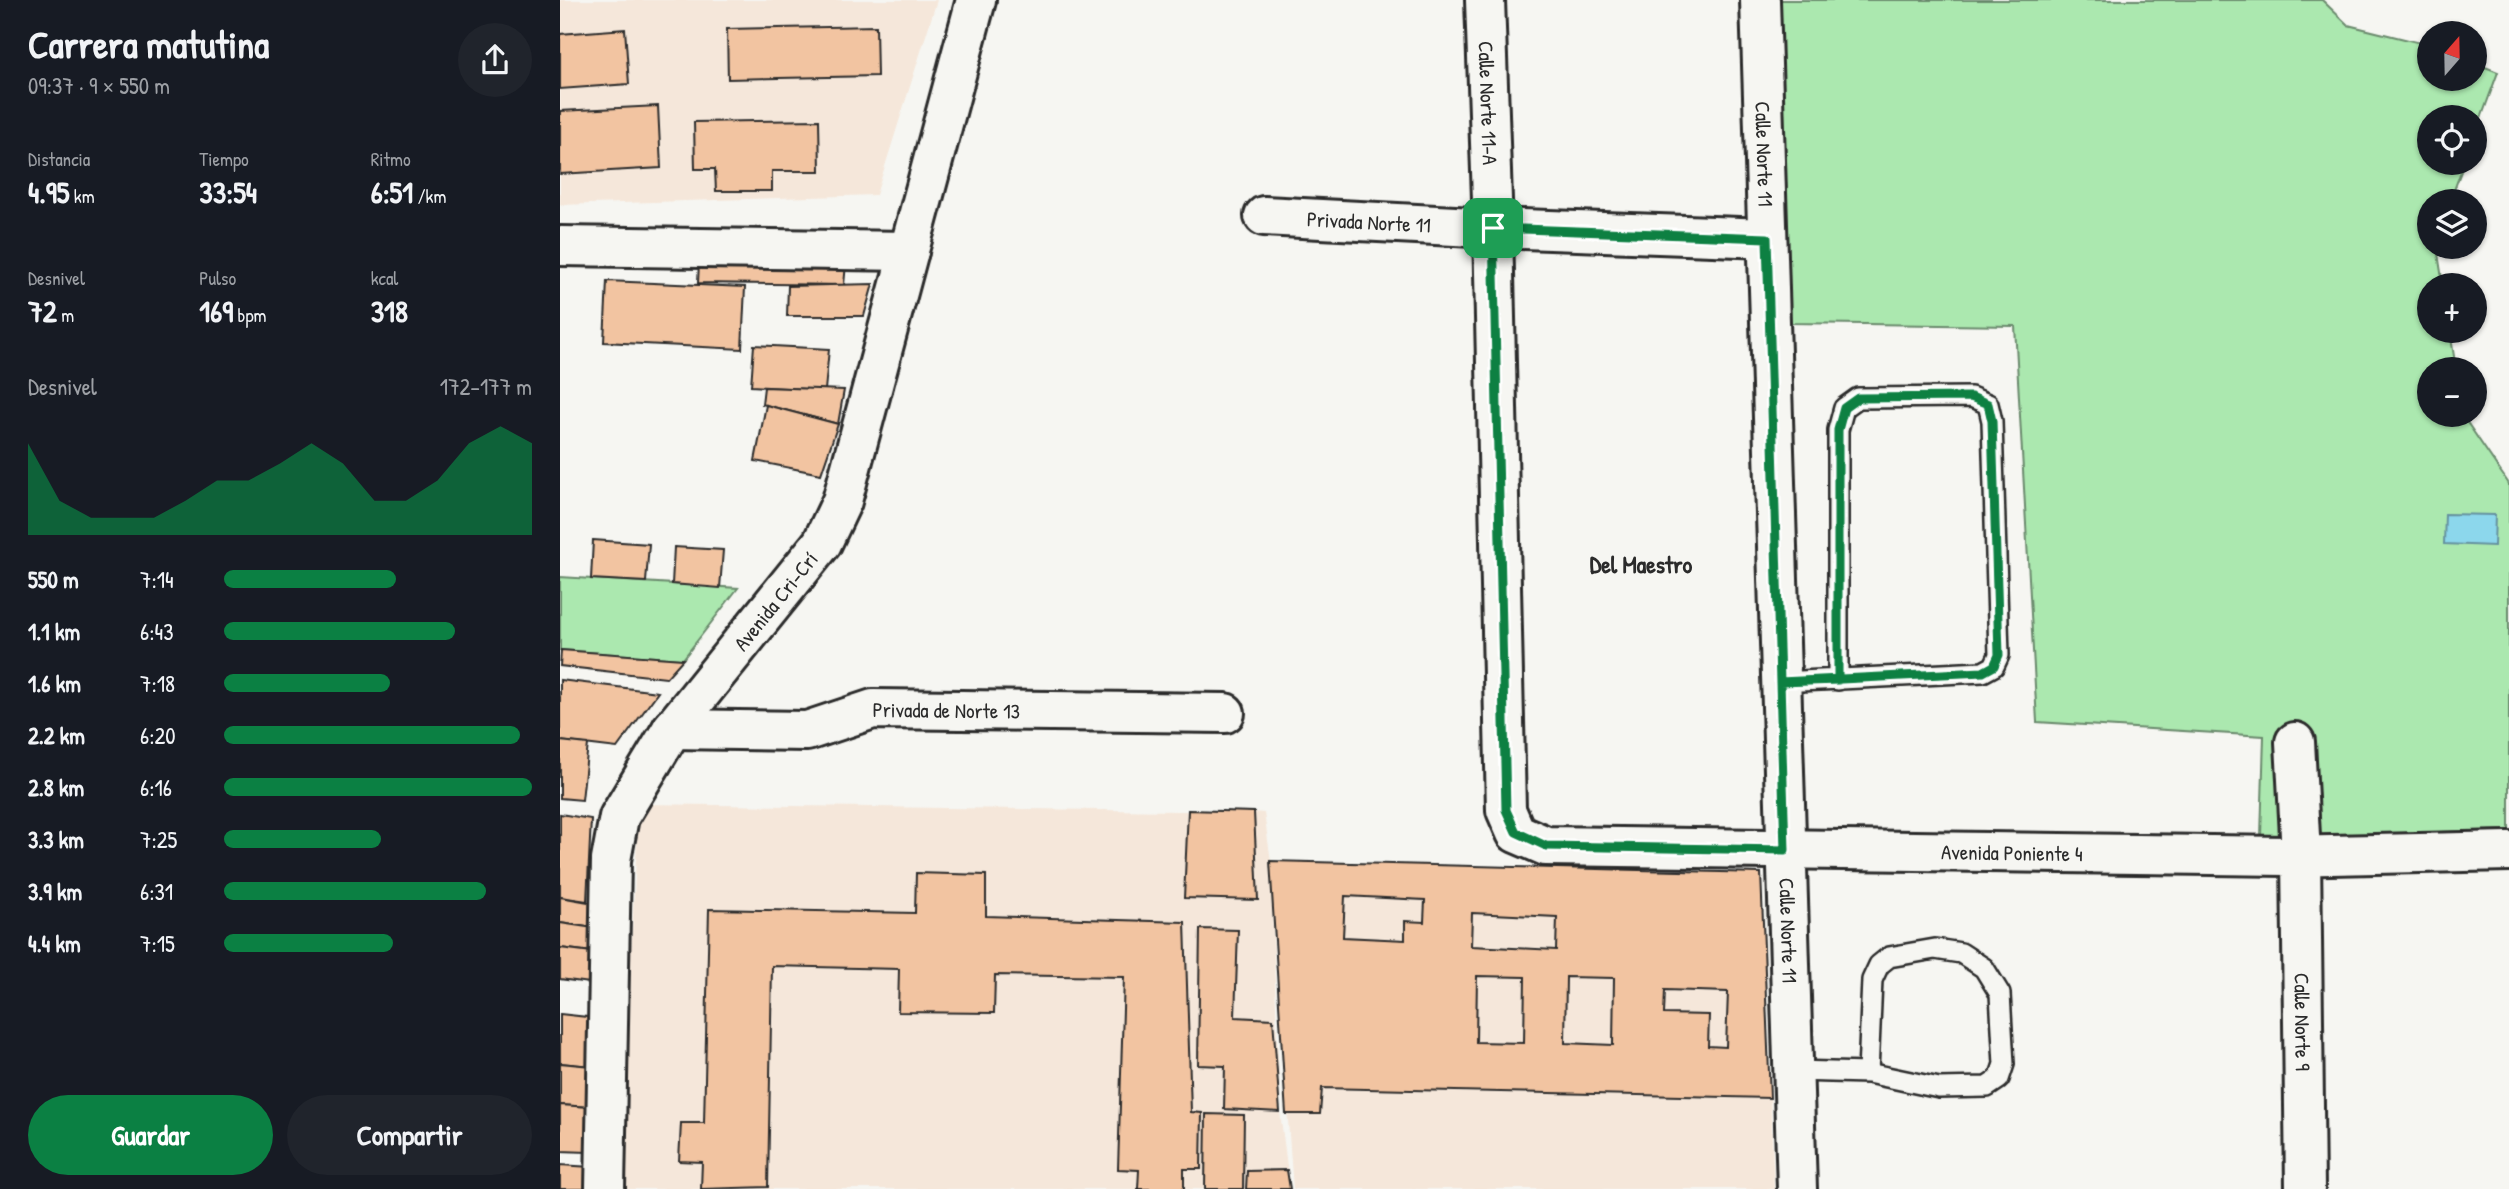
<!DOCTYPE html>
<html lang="es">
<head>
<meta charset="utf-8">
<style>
  body { margin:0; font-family:"Patrick Hand",sans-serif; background:#20242c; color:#f1f3f6; height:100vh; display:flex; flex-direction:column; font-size:26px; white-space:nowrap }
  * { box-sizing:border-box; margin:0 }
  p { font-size:23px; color:#9ea1a6 }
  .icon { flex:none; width:38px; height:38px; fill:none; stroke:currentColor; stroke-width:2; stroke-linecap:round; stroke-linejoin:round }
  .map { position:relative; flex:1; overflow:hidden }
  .side { display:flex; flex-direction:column; background:#171b24; width:560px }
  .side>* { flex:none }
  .needle { width:46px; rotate:20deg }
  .tools { position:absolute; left:1857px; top:21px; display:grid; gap:14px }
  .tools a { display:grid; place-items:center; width:70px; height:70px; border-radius:50%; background:#171b24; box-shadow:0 2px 5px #0004; font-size:35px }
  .pin { position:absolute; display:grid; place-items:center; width:60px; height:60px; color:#fff; margin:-30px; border-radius:14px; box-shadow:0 4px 10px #0006 }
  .round { display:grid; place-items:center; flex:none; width:74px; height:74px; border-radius:37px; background:#20242c }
  .head { display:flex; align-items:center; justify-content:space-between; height:119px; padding:0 28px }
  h1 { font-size:38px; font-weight:800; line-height:52px }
  .metrics { display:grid; grid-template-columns:repeat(3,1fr); gap:10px; height:119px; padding:7px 28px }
  .metrics div { display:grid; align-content:center }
  .metrics b { font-size:30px; font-weight:800 }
  .metrics small { font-size:19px; font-weight:400 }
  .metrics p { font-size:19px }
  .chart { height:196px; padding:14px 28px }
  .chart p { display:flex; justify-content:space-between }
  .chart svg { width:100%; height:126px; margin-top:7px; fill:#0b8043; opacity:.7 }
  .primary-button { display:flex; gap:14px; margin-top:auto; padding:14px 28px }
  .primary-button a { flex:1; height:80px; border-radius:42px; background:#0b8043; color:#fff; font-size:28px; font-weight:800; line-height:80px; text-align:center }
  .primary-button a+a { background:#20242c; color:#f1f3f6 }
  ul { padding:0 28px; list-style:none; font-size:23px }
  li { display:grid; grid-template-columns:112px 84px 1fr; align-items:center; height:52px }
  li i { height:18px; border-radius:9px; background:#0b8043 }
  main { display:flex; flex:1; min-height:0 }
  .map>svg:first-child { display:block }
  .built { fill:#f5e7da }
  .green { fill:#abe8af; stroke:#6b8a6d; stroke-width:2 }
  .water { fill:#8cd7ec; stroke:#65929f; stroke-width:2 }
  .building { fill:#f2c4a1; stroke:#2b2b2b; stroke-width:2; fill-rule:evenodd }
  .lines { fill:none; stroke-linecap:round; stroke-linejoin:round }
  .service-casing { stroke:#2b2b2b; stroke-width:24 }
  .minor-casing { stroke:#2b2b2b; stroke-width:44 }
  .secondary-casing { stroke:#2b2b2b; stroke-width:44 }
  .service { stroke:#f6f6f2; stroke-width:19 }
  .minor { stroke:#f6f6f2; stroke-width:38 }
  .secondary { stroke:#f6f6f2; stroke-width:38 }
  .route-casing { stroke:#fff; stroke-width:14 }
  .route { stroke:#0b8043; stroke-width:9 }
  .labels { text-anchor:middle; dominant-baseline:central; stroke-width:6; stroke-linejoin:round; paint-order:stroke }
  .street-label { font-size:21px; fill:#2b2b2b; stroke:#f6f6f2 }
  .quarter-label { font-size:24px; font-weight:bold; fill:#2b2b2b; stroke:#f6f6f2 }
</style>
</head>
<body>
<main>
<section class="side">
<div class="head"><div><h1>Carrera matutina</h1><p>09:37 · 9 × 550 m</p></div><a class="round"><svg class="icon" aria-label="share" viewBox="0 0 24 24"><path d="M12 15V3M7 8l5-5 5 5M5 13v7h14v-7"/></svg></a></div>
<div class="metrics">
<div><p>Distancia</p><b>4.95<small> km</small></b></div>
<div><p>Tiempo</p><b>33:54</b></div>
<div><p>Ritmo</p><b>6:51<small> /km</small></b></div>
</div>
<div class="metrics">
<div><p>Desnivel</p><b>72<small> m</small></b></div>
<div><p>Pulso</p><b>169<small> bpm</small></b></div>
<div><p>kcal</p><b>318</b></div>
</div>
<div class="chart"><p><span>Desnivel</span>172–177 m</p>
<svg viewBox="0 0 160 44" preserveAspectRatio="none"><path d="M0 44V12L10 32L20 38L30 38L40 38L50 32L60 25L70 25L80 19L90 12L100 19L110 32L120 32L130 25L140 12L150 6L160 12V44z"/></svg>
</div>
<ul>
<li><b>550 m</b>7:14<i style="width:56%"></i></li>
<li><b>1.1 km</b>6:43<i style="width:75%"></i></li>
<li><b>1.6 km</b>7:18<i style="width:54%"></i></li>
<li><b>2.2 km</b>6:20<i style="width:96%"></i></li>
<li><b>2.8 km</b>6:16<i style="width:100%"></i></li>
<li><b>3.3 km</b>7:25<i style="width:51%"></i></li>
<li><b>3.9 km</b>6:31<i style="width:85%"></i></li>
<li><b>4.4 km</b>7:15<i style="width:55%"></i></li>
</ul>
<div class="primary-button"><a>Guardar</a><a>Compartir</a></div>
</section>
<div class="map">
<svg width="1949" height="1189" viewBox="0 0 1949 1189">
  <rect width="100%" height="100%" fill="#f6f6f2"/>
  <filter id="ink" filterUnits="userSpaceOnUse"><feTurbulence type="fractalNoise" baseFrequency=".0143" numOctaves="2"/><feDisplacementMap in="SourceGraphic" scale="14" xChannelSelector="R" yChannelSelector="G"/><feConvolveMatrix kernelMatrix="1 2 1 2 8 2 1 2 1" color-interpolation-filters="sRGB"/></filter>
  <g filter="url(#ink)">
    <g class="built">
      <path d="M0 0H377L316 195 0 205Z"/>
      <path d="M79 804 694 812 704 813 711 861 1201 873 1214 1189H733L712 903 720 1112 730 1189H58Z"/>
    </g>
    <g class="green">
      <path d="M1219 0H1762L1788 25 1869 45V79H1914L1915 63 1938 72 1915 135 1914 117H1869V163H1904L1890 201H1869V247H1877L1883 285H1869V331H1890L1896 369H1869V415H1902L1949 484V830L1701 837 1704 736 1477 722 1455 326 1229 323Z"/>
      <path d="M0 577 178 588 123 659 0 650Z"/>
    </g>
    <path class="water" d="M1885 514 1935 515 1934 546 1884 544Z"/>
    <g class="building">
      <path d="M316 26 317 76 168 79 167 29Z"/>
      <path d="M65 29 69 84 0 89V34Z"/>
      <path d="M98 106 101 168 0 174V111Z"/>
      <path d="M259 120 260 171H212V191H156L155 169H135L134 122Z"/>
      <path d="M139 262 286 264 284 285 138 283Z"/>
      <path d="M47 281 185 287 182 349 44 342Z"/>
      <path d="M313 284 304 316H227L228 286Z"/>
      <path d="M194 345 269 349 265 390 191 386Z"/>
      <path d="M204 387 284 390 278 424 202 404Z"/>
      <path d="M206 405 278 424 261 474 195 461Z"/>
      <path d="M33 540 89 544 86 582 31 579Z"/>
      <path d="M114 547 163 550 160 588 112 584Z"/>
      <path d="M1 650 123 659 106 678 0 666Z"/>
      <path d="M0 680 98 692 57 748 0 741Z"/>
      <path d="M0 741 28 744 22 800 0 798Z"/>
      <path d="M628 810 694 812 698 900 624 898Z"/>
      <path d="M0 814 31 819 27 901 0 897Z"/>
      <path d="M710 861 1201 873 1210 1098 762 1088 760 1114H726ZM785 896 865 900 864 922 845 921V940L783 937ZM912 913 997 917 996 950 911 946ZM917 976 965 977 964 1043 916 1042ZM1006 977 1054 978 1053 1045 1005 1043ZM1105 990 1168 992 1166 1047 1148 1046 1149 1015 1104 1014Z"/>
      <path d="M356 873 426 875V916L625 922 631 1112 642 1113 641 1169H624V1189H578L579 1170 558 1169 564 977 435 975 434 1013 338 1012 339 969 212 966 208 1187 141 1189 142 1162 119 1161 121 1123H144L149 909 355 913Z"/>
      <path d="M0 897 34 903V928L0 923Z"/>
      <path d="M0 923 34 928 32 952 0 948Z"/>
      <path d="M640 929 678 930 675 1017 713 1019 720 1112 664 1109 665 1066 638 1065Z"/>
      <path d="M0 948 32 952 30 983 0 979Z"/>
      <path d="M0 1014 36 1018 31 1066 0 1063Z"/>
      <path d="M0 1063 31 1066 29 1107 0 1105Z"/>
      <path d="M0 1105 29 1107 28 1152 0 1151Z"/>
      <path d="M646 1114 684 1115 683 1189H645Z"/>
      <path d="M0 1165 31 1167V1189H0Z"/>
      <path d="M727 1170 730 1189H686L687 1171Z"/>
    </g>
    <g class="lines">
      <g class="service-casing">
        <g id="service">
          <path d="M1220 682 1423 672 1434 666 1439 655 1432 421 1428 404 1411 397 1298 398 1284 408 1278 430V680"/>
          <path d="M1234 1071 1308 1073 1379 1088 1427 1087 1439 1079 1444 1064 1440 994 1424 968 1401 953 1375 949 1329 957 1319 965 1312 980 1308 1073"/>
        </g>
      </g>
      <g class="minor-casing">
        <g id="minor">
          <path id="s1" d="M925 0 933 228 946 810 956 833 986 846 1726 856 1949 851"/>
          <path id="s2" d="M1200 0 1237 1189"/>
          <path id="s3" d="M704 216 933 228 1207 238"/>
          <path d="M0 246 349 251"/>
          <path id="s4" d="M112 729 247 731 313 709 665 713"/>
          <path id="s5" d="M1735 742 1741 855 1745 1189"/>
        </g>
      </g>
      <g class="secondary-casing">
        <g id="secondary">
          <path id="s6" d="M45 1189 51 860 59 817 112 729 262 543 282 501 416 0"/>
        </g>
      </g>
      <use href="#service" class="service"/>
      <use href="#minor" class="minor"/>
      <use href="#secondary" class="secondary"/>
    </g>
  </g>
  <g class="lines" filter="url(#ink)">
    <g class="route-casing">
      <path id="route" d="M933 228 946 810 956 832 986 846 1225 850 1220 682 1423 672 1434 666 1439 655 1432 421 1428 404 1411 397 1298 398 1284 408 1278 430V680L1220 682 1207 238 933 228"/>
    </g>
    <use href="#route" class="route"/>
  </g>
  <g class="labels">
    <g class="street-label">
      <text stroke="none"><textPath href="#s1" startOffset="103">Calle Norte 11-A</textPath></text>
      <text stroke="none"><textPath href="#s2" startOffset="154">Calle Norte 11</textPath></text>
      <text stroke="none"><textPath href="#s3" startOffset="105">Privada Norte 11</textPath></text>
      <text stroke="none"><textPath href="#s6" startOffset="640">Avenida Cri-Crí</textPath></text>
      <text stroke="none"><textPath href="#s4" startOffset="278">Privada de Norte 13</textPath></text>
      <text stroke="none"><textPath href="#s1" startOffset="1334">Avenida Poniente 4</textPath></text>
      <text stroke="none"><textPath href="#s2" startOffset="931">Calle Norte 11</textPath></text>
      <text stroke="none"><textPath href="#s5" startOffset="280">Calle Norte 9</textPath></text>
    </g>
    <g class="quarter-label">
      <text x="1081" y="564">Del Maestro</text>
    </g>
  </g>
</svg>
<div class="tools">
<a><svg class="needle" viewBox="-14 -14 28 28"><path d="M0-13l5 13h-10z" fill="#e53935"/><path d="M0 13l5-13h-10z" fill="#9ea1a6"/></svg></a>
<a><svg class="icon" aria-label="locate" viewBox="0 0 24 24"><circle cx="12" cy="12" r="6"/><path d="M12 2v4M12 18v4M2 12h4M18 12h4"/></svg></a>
<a><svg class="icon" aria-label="layers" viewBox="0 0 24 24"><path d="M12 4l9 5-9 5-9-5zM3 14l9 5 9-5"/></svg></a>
<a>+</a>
<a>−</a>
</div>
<div class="pin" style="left:933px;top:228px;background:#1e9e55"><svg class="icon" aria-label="arrive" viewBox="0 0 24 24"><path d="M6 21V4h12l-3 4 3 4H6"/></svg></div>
</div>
</main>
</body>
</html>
